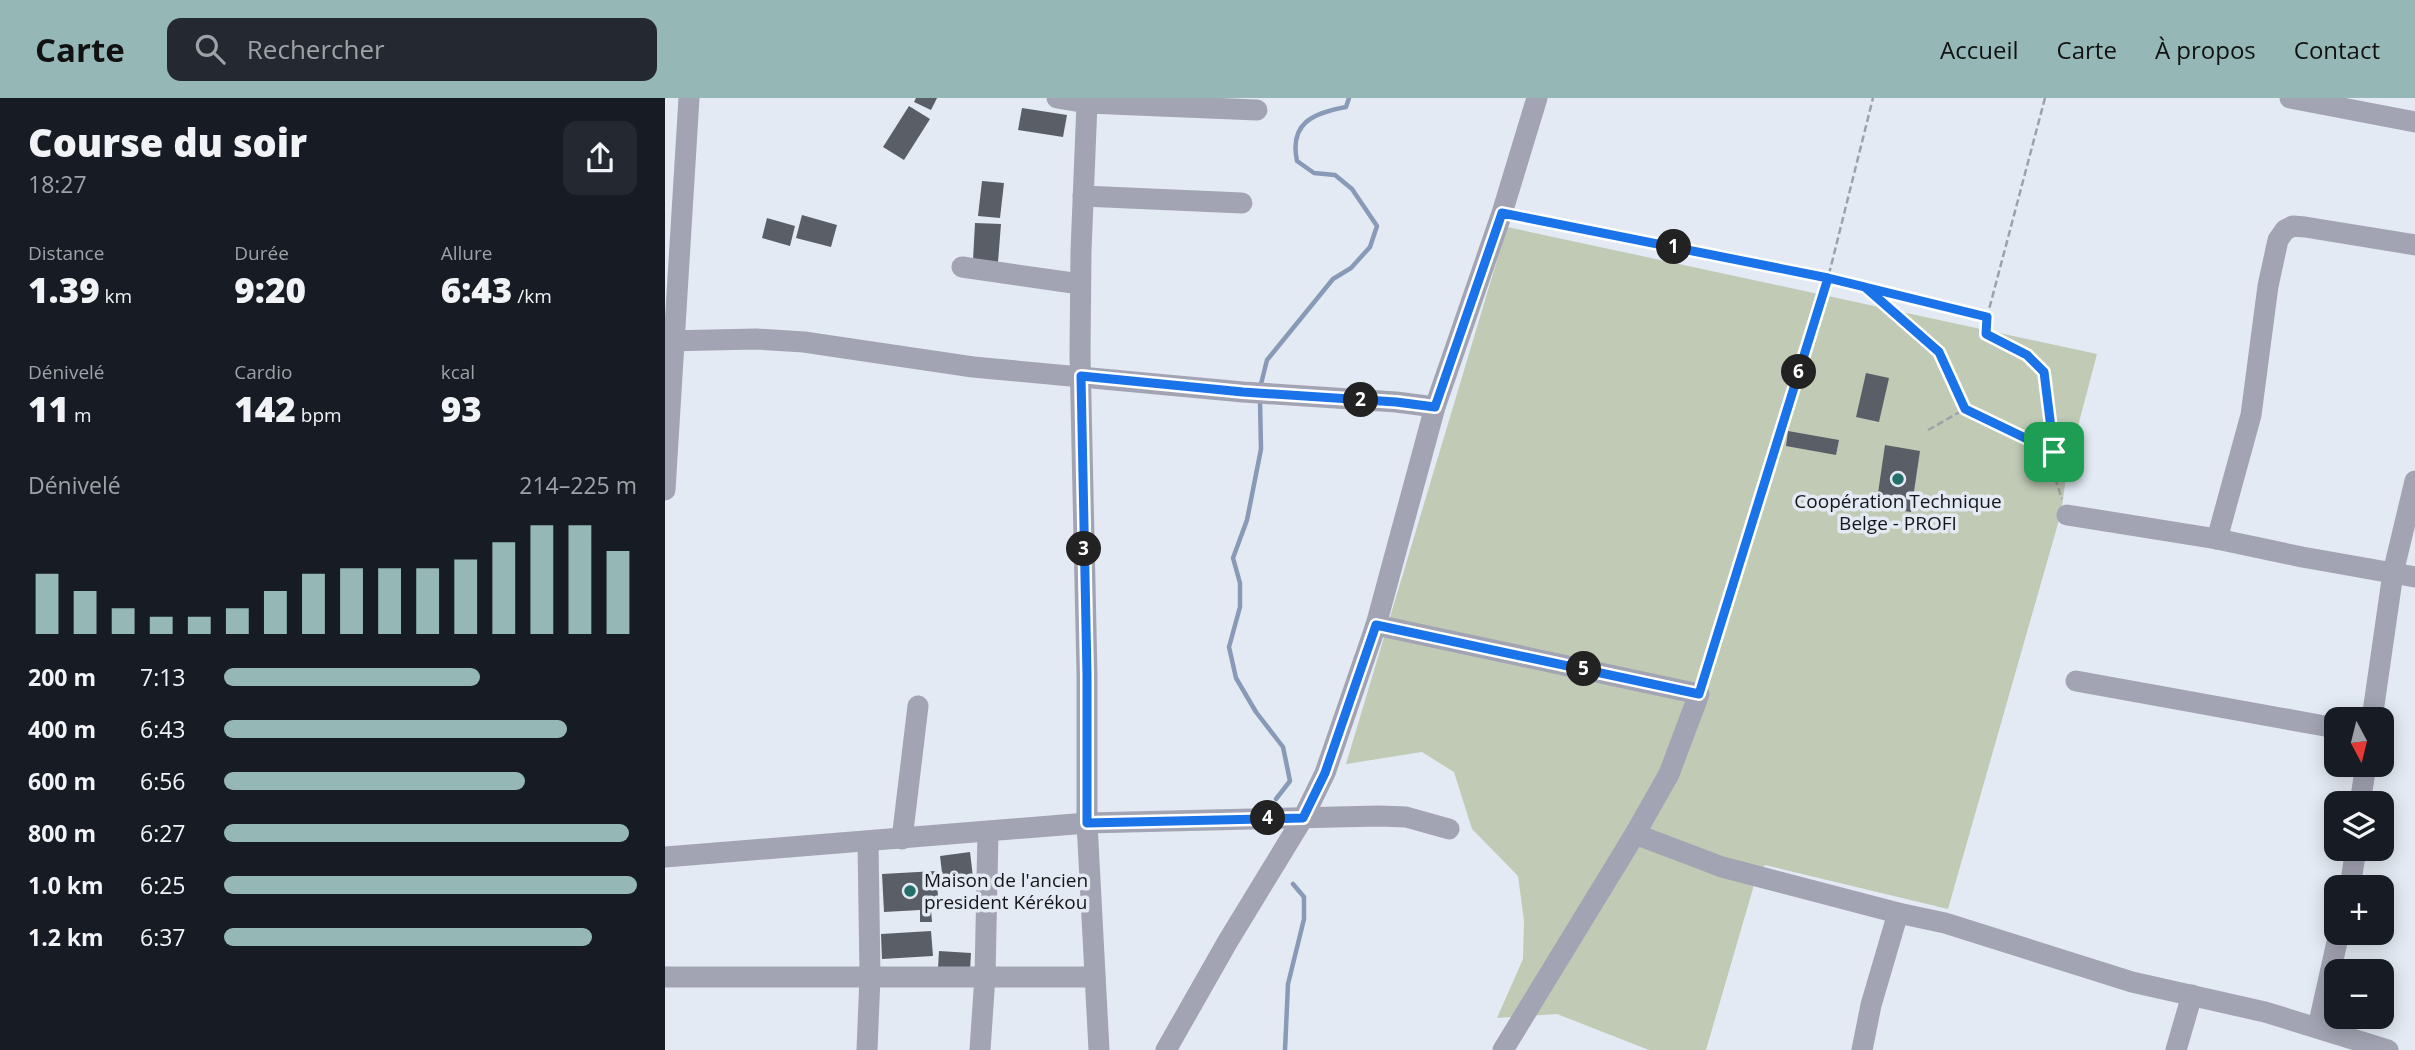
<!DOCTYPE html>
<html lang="fr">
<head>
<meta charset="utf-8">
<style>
  body { margin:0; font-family:"Open Sans",sans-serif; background:#242831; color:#f1f3f6; height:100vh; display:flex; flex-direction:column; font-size:26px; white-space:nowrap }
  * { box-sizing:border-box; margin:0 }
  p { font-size:23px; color:#9ea1a6 }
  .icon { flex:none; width:38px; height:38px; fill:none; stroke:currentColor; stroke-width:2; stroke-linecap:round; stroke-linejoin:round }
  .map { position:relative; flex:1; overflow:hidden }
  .side { display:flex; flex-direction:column; background:#171b24; width:665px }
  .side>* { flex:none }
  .needle { width:46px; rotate:173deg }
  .buttons { position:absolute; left:1659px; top:609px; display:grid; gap:14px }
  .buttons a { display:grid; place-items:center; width:70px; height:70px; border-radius:14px; background:#171b24; box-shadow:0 4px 18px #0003; font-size:35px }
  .pin { position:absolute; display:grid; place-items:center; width:60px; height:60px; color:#fff; margin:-30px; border-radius:14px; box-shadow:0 4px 10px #0006 }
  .km { position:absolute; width:35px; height:35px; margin:-18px; border-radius:50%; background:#222; color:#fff; font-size:19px; line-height:35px; text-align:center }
  .round { display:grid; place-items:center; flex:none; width:74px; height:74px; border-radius:14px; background:#242831 }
  .overview { display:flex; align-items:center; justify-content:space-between; height:119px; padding:0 28px }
  h1 { font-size:38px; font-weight:800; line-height:52px }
  .figures { display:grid; grid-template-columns:repeat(3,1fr); gap:10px; height:119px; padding:7px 28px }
  .figures div { display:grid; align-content:center }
  .figures b { font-size:35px; font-weight:800 }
  .figures small { font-size:19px; font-weight:400 }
  .figures p { font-size:19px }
  .chart { height:196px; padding:14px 28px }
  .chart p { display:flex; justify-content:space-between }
  .chart svg { width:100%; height:126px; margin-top:7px; stroke:#95b8b7; stroke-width:6 }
  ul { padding:0 28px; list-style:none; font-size:23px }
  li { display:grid; grid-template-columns:112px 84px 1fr; align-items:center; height:52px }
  li i { height:18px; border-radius:9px; background:#95b8b7 }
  header { display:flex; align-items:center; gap:42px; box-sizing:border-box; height:98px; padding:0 35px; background:#95b8b7; color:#111 }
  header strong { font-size:33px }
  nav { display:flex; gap:38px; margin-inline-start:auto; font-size:24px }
  .search { width:490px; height:63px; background:#242831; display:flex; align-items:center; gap:18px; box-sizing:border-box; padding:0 24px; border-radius:14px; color:#9ea1a6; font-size:26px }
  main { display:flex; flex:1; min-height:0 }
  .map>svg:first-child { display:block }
  .green { fill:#c1cab5 }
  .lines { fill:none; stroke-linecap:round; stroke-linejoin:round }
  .stream { stroke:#889ab7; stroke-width:4.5 }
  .building { fill:#5a5f67 }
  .path { stroke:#9da2a9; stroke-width:2.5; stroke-dasharray:7 3.5; stroke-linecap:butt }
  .minor { stroke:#a3a4b3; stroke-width:21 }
  .route-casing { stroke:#fff; stroke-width:14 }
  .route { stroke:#1a73e8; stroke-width:9 }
  .poi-dot { fill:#256f6a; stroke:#e3eaf3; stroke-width:2.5 }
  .labels { text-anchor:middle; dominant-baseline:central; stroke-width:7; stroke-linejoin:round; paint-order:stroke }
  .poi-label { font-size:19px; fill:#141619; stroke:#e3eaf3 }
</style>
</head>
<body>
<header>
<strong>Carte</strong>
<div class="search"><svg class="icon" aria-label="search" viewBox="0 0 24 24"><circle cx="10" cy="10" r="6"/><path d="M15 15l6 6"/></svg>Rechercher</div>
<nav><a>Accueil</a><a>Carte</a><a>À propos</a><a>Contact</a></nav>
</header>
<main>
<section class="side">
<div class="overview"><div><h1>Course du soir</h1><p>18:27</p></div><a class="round"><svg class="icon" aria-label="share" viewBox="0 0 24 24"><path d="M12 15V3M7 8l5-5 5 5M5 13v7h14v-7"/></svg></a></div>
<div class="figures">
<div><p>Distance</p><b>1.39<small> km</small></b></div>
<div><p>Durée</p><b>9:20</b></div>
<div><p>Allure</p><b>6:43<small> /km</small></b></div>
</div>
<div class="figures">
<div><p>Dénivelé</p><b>11<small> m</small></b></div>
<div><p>Cardio</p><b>142<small> bpm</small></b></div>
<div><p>kcal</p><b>93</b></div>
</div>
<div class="chart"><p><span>Dénivelé</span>214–225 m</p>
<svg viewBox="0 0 160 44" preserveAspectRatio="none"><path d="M5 44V23M15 44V29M25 44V35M35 44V38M45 44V38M55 44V35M65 44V29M75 44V23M85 44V21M95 44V21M105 44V21M115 44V18M125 44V12M135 44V6M145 44V6M155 44V15"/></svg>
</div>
<ul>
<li><b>200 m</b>7:13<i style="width:62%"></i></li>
<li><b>400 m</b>6:43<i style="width:83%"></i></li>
<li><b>600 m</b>6:56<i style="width:73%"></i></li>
<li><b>800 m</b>6:27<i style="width:98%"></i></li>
<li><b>1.0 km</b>6:25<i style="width:100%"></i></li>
<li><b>1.2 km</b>6:37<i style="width:89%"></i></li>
</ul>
</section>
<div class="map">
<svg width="1750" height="952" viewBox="0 0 1750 952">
  <rect width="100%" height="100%" fill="#e3eaf3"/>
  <path class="green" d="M842 129 1432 256 1403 366 1396 415 1283 811 1100 767 1089 787 1041 952H984L892 916 832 920 858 861 859 823 853 778 807 731 789 674 757 654 681 666Z"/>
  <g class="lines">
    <g class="stream">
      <path d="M595 290 602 262 668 181 686 170 705 149 712 128 687 91 670 77 649 75 632 63C624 25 648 15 681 9L684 0"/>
      <path d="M595 302 596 351 582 422 568 460 575 485V509L564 549 571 580 591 614 618 649 625 683 611 701"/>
      <path d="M620 952 623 886 639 821V799L628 786"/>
    </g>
  </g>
  <g class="building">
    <path d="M251 0H272L266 12 249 4Z"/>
    <path d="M244 8 265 21 239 62 218 49Z"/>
    <path d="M357 10 402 17 398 39 353 32Z"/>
    <path d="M317 83 339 85 335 120 313 118Z"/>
    <path d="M137 117 172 127 166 149 131 140Z"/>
    <path d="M102 120 130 128 125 148 97 140Z"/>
    <path d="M310 125 336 126 333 164 308 162Z"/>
    <path d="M1201 275 1224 280 1214 324 1191 319Z"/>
    <path d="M1123 333 1174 342 1171 357 1121 348Z"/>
    <path d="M1220 347 1255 353 1246 414 1211 409Z"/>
    <path d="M305 754 308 779 278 783 275 758Z"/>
    <path d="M271 773 274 811H266L267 824H255V812L219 814 217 776Z"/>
    <path d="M266 833 268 858 217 861 216 836Z"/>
    <path d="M274 853 306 855 305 872 273 870Z"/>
  </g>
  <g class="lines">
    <g class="path">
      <path d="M1380 0 1322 219 1321 236 1362 257 1379 274 1389 354"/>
      <path d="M853 118 1163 180 1322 219"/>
      <path d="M1203 191 1274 254 1300 311"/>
      <path d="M1263 332 1300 311 1389 354 1388 374 1397 401"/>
      <path d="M1040 578 1163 180 1208 0"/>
    </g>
    <g class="minor">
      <path d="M392 0 422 5 416 153 415 257 422 577V725L434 952"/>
      <path d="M1625 0 1750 24"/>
      <path d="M422 5 592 12"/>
      <path d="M418 98 577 105"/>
      <path d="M297 169 415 186"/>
      <path d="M0 243 91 241 139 244 308 269 578 294 731 304 770 309"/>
      <path d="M0 392 24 0"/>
      <path d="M1402 417 1552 441 1637 459 1750 479"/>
      <path d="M1552 441 1586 317 1603 188 1613 142 1620 132 1628 128 1640 129 1750 147"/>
      <path d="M711 527 1034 596 1004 676 970 736"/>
      <path d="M1411 583 1671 630"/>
      <path d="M1707 621 1728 475 1750 383"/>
      <path d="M1695 705 1701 667"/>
      <path d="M237 741 253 608"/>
      <path d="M0 759 422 725 714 718 741 719 784 731"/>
      <path d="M1685 789 1691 751"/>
      <path d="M0 879H430"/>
      <path d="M1653 929 1674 835"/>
      <path d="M202 952 205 879 203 743"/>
      <path d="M315 952 320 878 323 734"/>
      <path d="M501 952 563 843 638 720 660 675 711 527 770 309 837 115 872 0"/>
      <path d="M838 952 970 736 1057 769 1233 815 1280 825 1467 884 1600 914 1723 952"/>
      <path d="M1197 952 1206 907 1233 815"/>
      <path d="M1511 952 1527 897"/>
    </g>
  </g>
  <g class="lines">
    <g class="route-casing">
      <path id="route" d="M1389 354 1300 311 1274 254 1200 189 1163 180 837 115 770 309 731 304 578 294 416 278 422 577V725L638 720 660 675 711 527 1034 596 1163 180 1322 219 1321 236 1362 257 1379 274 1389 354"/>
    </g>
    <use href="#route" class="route"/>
  </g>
  <g class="poi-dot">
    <circle cx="1233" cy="381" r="7"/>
    <circle cx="245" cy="793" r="7"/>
  </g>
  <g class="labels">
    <g class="poi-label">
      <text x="1233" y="403">Coopération Technique<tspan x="1233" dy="22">Belge - PROFI</tspan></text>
      <text x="259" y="782" text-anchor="start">Maison de l'ancien<tspan x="259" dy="22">president Kérékou</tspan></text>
    </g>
  </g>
</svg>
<div class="buttons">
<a><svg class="needle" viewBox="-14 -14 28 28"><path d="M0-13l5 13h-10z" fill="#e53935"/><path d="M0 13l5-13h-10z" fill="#9ea1a6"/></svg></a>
<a><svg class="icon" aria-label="layers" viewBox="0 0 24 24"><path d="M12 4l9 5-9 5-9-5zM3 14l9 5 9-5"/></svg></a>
<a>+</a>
<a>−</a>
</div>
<div class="pin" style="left:1389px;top:354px;background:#1e9e55"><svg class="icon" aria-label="arrive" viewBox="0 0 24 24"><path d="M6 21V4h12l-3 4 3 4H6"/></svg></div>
<b class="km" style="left:1009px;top:149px">1</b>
<b class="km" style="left:696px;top:302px">2</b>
<b class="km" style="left:419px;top:451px">3</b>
<b class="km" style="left:603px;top:720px">4</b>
<b class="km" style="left:919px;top:571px">5</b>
<b class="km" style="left:1134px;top:274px">6</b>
</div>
</main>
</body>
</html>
